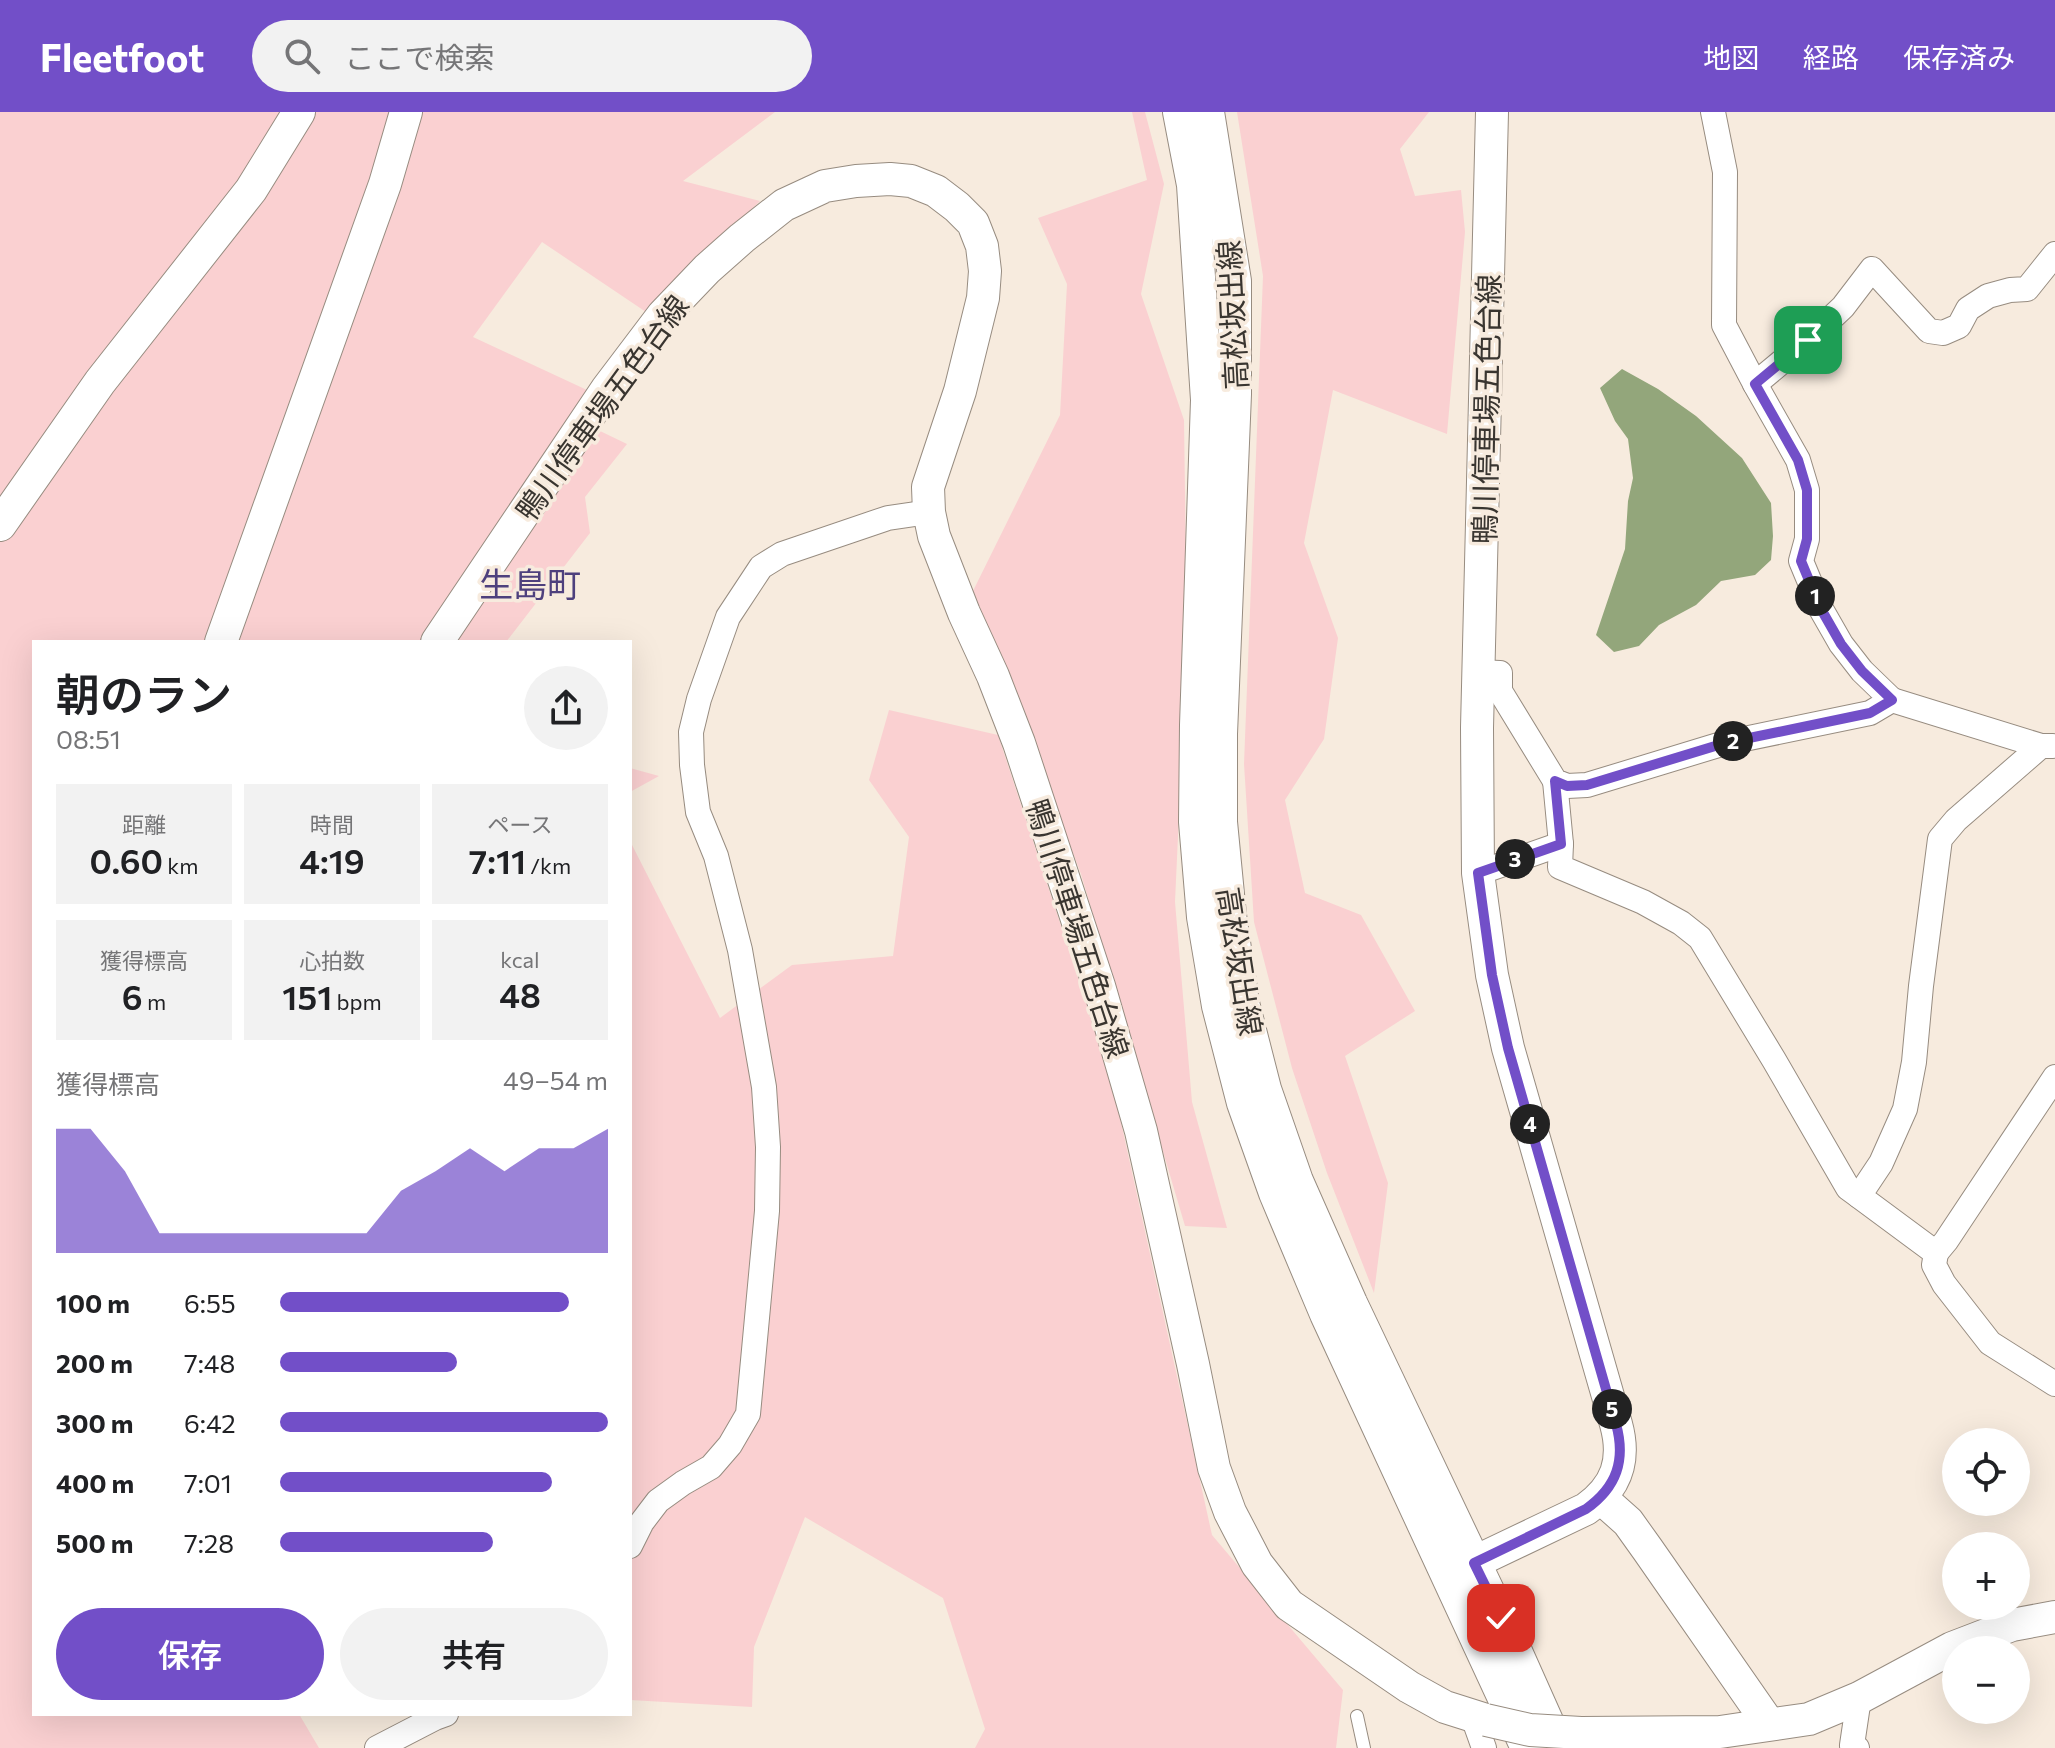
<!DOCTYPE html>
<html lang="ja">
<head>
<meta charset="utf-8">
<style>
  body { margin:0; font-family:Commissioner,"Noto Sans JP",sans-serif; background:#f2f2f2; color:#202124; height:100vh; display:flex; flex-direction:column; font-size:30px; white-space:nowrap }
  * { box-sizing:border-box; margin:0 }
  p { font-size:26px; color:#757577 }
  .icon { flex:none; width:44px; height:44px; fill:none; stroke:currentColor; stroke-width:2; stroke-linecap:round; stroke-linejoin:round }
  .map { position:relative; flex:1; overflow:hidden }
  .side { position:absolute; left:32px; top:528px; width:600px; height:1076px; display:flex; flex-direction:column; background:#fff; border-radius:0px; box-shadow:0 8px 32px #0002 }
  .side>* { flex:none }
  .buttons { position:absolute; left:1942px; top:1316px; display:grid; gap:16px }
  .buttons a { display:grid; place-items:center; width:88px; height:88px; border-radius:50%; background:#fff; box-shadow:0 8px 32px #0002; font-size:40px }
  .pin { position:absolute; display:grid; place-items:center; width:68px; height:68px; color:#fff; margin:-34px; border-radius:16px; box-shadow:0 4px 12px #0006 }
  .km { position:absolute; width:40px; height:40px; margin:-20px; border-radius:50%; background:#222; color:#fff; font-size:22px; line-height:40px; text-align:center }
  .round { display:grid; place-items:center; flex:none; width:84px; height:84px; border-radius:42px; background:#f2f2f2 }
  .summary { display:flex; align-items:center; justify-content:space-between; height:136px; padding:0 24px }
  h1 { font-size:44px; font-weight:600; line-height:60px }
  .stats { display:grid; grid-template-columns:repeat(3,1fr); gap:12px; height:136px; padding:8px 24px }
  .stats div { display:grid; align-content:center; border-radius:0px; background:#f2f2f2; text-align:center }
  .stats b { font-size:34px; font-weight:600 }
  .stats small { font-size:22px; font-weight:400 }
  .stats p { font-size:22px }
  .chart { height:224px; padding:16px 24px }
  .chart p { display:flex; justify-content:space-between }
  .chart svg { width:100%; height:144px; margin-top:8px; fill:#724fc8; opacity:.7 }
  .button { display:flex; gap:16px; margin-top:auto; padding:16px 24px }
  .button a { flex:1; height:92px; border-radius:48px; background:#724fc8; color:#fff; font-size:32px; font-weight:600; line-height:92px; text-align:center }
  .button a+a { background:#f2f2f2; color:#202124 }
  ul { padding:0 24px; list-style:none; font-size:26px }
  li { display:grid; grid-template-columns:128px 96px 1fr; align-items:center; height:60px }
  li i { height:20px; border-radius:10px; background:#724fc8 }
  header { display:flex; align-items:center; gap:48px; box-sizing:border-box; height:112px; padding:0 40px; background:#724fc8; color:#fff }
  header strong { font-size:38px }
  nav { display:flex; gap:44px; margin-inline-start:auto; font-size:28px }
  .search { width:560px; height:72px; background:#f2f2f2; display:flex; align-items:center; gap:20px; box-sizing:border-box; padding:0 28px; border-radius:44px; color:#757577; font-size:30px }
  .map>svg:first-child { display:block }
  .green { fill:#fad0d1 }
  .water { fill:#93a67b }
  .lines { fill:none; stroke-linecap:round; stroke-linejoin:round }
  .lane-casing { stroke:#978c80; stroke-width:14 }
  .street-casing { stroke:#978c80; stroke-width:26 }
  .secondary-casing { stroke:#978c80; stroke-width:34 }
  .lane { stroke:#fff; stroke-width:12 }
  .street { stroke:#fff; stroke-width:24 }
  .secondary { stroke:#fff; stroke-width:32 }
  .secondary-bridge-casing { stroke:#978c80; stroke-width:34; stroke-linecap:butt }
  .secondary-bridge { stroke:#fff; stroke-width:32 }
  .route-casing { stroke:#fff; stroke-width:16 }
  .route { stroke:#724fc8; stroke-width:10 }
  .labels { text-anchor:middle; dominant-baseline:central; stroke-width:7; stroke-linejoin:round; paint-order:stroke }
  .street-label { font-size:30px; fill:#393530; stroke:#f7ebde }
  .quarter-label { font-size:34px; fill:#4e407d; stroke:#f7ebde }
</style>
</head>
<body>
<header>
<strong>Fleetfoot</strong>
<div class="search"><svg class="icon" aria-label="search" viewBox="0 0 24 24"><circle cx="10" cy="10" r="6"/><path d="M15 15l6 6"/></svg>ここで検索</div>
<nav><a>地図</a><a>経路</a><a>保存済み</a></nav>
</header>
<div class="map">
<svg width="2055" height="1636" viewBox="0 0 2055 1636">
  <rect width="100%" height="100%" fill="#f7ebde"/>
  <g class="green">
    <path d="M0 0H775L683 69 760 89 649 202 542 130 473 225 587 278 571 305 627 332 585 385 590 421 506 530H34V1602H299L319 1636H0Z"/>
    <path d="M1132 0H1145L1164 72 1141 182 1184 308 1187 528 1175 790 1192 990 1227 1116 1185 1114 1081 762 973 479 1060 303 1067 172 1038 106 1147 68Z"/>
    <path d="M1237 0H1429L1400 37 1415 84 1461 78 1465 120 1447 322 1333 278 1304 431 1338 526 1324 627 1285 688 1305 781 1361 803 1415 899 1345 944 1388 1071 1374 1181 1327 1061 1292 956 1254 810 1244 652 1263 164Z"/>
    <path d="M889 598 998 623 1111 965 1212 1423 1343 1578 1336 1636H975L985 1617 943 1486 805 1405 754 1535 752 1595 630 1588V729L720 906 792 853 893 844 909 725 869 668Z"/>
    <path d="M630 656 659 664 630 680Z"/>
  </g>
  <path class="water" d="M1622 257 1658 277 1696 304 1742 346 1771 391 1773 424 1771 448 1755 463 1721 469 1696 493 1659 513 1639 534 1614 540 1596 523 1625 437 1628 389 1633 366 1628 327 1615 309 1600 276Z"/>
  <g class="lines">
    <g class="lane-casing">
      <path id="lane" d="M1357 1604 1364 1636"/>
    </g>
    <g class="street-casing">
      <g id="street">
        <path d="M1755 272 1808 228 1843 195 1872 157 1929 219 1943 221 1959 214 1968 197 1988 184 2010 178 2027 177 2055 142"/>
        <path d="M1478 560 1500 561V579L1555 669 1567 674 1587 673 1725 631 1870 601 1892 588 1862 559 1841 532 1821 497 1801 449 1807 427V378L1798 348 1755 272 1724 213 1725 60 1713 0"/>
        <path d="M1892 588 2041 634H2053"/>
        <path d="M2041 634 1956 708 1940 727 1921 874 1914 950 1905 997 1881 1051 1859 1084 1936 1141 1934 1153 1944 1172 1990 1231 2055 1272"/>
        <path d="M1555 669 1561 732 1560 755 1643 790 1681 811 1700 826 1774 948 1848 1076 1859 1084"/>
        <path d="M1478 761 1561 732"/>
        <path d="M1936 1141 1946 1129 2055 965"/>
        <path d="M630 1434 642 1410 658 1389 683 1371 711 1355 730 1333 748 1302 767 1099 768 1035 764 975 740 838 716 744 698 700 692 653 691 620 699 587 728 505 761 455 782 442 888 406 929 400"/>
        <path d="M1473 1605 1484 1636"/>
        <path d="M377 1636 435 1606 446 1602"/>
        <path d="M1857 1636 1852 1633 1859 1586"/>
      </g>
    </g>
    <g class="secondary-casing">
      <g id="secondary">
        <path d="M1179 0 1193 73 1207 288 1196 613 1195 710 1203 805 1218 894 1243 991 1275 1081 1326 1202 1527 1636"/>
        <path d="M1208 0 1235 169V282L1221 622V710L1230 803 1243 891 1265 977 1297 1069 1351 1191 1501 1506 1559 1636"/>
        <path d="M0 413 100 270 251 78 299 0"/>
        <path d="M221 530 385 72 406 0"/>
        <path d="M437 530 607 277 663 203 707 157 742 126 784 93 825 74 856 69 890 67 911 69 936 79 957 95 973 111 982 134 985 159 983 186 960 279 928 375 929 400 934 424 964 501 993 564 1019 631 1099 874 1141 1019 1193 1252 1214 1356 1230 1400 1257 1452 1289 1493 1409 1575 1445 1595 1486 1608"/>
        <path d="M1601 1386 1628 1410 1648 1438 1769 1612"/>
        <path d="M1456 1459 1586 1397C1617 1375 1626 1348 1616 1312L1508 936 1492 863 1478 761 1477 616 1492 0"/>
        <path d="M1581 1621 1720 1620 1809 1607 1859 1586 1952 1536 2012 1513 2055 1505"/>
      </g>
    </g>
    <use href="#lane" class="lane"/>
    <use href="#street" class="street"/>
    <use href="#secondary" class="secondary"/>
    <g class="secondary-bridge-casing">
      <path id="secondary-bridge" d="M1486 1608 1530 1618 1581 1621"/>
    </g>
    <use href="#secondary-bridge" class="secondary-bridge"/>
  </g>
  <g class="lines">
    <g class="route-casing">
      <path id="route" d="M1501 1506 1474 1451 1586 1397C1617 1375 1626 1348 1616 1312L1508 936 1492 863 1478 761 1561 732 1555 669 1567 674 1587 673 1725 631 1870 601 1892 588 1862 559 1841 532 1821 497 1801 449 1807 427V378L1798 348 1755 272 1808 228"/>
    </g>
    <use href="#route" class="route"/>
  </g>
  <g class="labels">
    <g class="street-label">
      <text transform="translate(1231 203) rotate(-93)">高松坂出線</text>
      <text transform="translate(601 295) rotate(-54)">鴨川停車場五色台線</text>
      <text transform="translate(1485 297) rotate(-89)">鴨川停車場五色台線</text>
      <text transform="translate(1079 816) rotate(72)">鴨川停車場五色台線</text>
      <text transform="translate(1241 849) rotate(81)">高松坂出線</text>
    </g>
    <g class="quarter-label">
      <text x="530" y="471">生島町</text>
    </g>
  </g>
</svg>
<div class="buttons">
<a><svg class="icon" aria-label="locate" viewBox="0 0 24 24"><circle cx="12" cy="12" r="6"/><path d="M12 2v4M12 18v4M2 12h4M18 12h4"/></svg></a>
<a>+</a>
<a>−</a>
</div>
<div class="pin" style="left:1808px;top:228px;background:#1e9e55"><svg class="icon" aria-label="arrive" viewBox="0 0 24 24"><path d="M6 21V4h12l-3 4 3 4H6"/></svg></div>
<div class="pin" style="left:1501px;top:1506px;background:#d93025"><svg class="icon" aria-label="check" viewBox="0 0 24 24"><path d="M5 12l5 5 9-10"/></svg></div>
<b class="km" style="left:1815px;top:484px">1</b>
<b class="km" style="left:1733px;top:629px">2</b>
<b class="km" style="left:1515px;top:747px">3</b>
<b class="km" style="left:1530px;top:1012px">4</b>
<b class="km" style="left:1612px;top:1297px">5</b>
<section class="side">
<div class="summary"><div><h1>朝のラン</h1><p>08:51</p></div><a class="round"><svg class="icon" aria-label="share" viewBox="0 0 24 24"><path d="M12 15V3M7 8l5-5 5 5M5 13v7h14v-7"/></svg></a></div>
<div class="stats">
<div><p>距離</p><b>0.60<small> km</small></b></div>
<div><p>時間</p><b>4:19</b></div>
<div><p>ペース</p><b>7:11<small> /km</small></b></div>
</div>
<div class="stats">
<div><p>獲得標高</p><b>6<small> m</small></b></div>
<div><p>心拍数</p><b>151<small> bpm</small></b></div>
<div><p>kcal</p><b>48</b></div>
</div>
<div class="chart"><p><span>獲得標高</span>49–54 m</p>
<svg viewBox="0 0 160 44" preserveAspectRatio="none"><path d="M0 44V6L10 6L20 19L30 38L40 38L50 38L60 38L70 38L80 38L90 38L100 25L110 19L120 12L130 19L140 12L150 12L160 6V44z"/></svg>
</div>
<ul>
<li><b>100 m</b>6:55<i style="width:88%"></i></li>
<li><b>200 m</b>7:48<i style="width:54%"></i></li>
<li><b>300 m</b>6:42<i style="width:100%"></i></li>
<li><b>400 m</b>7:01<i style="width:83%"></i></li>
<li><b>500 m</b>7:28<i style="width:65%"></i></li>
</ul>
<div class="button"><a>保存</a><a>共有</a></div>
</section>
</div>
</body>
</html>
